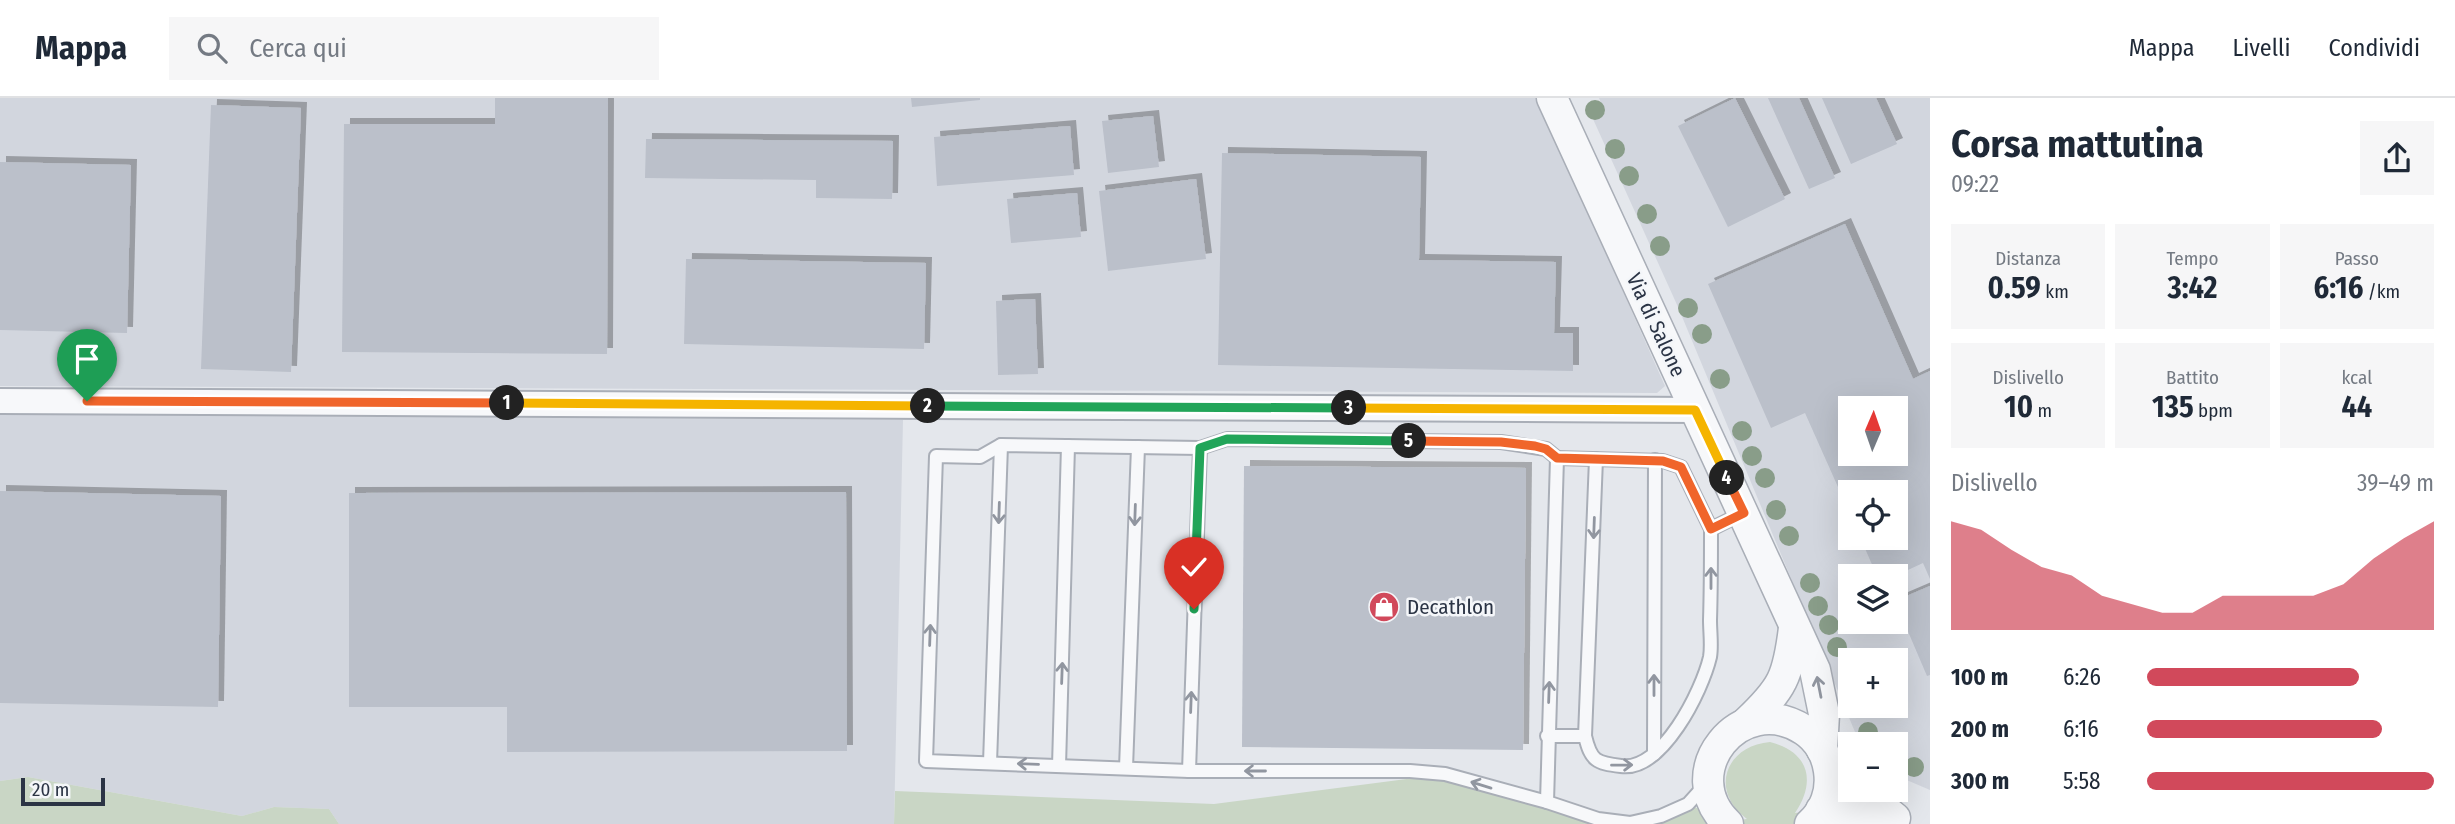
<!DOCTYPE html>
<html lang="it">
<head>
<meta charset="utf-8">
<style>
  body { margin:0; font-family:"Fira Sans Condensed",sans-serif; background:#f6f6f7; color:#1f2937; height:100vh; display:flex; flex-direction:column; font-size:26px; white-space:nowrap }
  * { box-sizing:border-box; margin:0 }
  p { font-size:23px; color:#747a83 }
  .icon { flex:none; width:38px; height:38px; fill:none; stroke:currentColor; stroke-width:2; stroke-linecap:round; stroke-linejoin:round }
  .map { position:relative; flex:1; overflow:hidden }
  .side { display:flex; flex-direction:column; background:#fff; width:525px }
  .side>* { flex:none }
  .needle { width:46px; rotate:2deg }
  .buttons { position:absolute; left:1838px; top:298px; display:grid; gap:14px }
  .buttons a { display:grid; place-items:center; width:70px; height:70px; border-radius:0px; background:#fff; box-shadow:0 7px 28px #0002; font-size:35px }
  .scale { position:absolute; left:21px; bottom:18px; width:84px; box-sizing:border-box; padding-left:7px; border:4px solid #2b3445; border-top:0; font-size:19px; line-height:24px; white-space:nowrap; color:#2b3445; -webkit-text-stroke:5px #f4f6f9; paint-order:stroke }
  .pin { position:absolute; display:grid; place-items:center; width:60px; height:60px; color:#fff; margin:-72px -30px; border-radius:50% 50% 50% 0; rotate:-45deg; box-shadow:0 0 7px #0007 }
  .pin .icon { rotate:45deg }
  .km { position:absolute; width:35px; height:35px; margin:-18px; border-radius:50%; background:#222; color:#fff; font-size:19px; line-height:35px; text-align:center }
  .round { display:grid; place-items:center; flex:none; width:74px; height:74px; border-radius:0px; background:#f6f6f7 }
  .overview { display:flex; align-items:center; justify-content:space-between; height:119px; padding:0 21px }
  h1 { font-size:38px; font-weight:700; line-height:52px }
  .metrics { display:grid; grid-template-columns:repeat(3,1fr); gap:10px; height:119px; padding:7px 21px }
  .metrics div { display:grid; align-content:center; border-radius:0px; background:#f6f6f7; text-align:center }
  .metrics b { font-size:30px; font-weight:700 }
  .metrics small { font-size:19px; font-weight:400 }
  .metrics p { font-size:19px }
  .chart { height:196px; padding:14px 21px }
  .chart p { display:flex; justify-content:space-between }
  .chart svg { width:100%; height:126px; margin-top:7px; fill:#d1495b; opacity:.7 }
  ul { padding:0 21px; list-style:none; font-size:23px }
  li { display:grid; grid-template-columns:112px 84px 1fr; align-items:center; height:52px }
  li i { height:18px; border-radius:9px; background:#d1495b }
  header { display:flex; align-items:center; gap:42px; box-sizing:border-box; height:98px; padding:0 35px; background:#fff; border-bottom:2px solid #e0e1e3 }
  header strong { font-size:33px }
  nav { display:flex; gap:38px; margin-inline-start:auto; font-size:24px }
  .search { width:490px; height:63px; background:#f6f6f7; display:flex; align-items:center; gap:18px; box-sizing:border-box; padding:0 24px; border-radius:0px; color:#747a83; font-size:26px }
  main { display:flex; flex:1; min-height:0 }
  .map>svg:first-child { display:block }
  .built { fill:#d2d6de; fill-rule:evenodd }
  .green { fill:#c9d6c5 }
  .building { fill:#bbc0ca; fill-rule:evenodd; filter:url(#shadow) }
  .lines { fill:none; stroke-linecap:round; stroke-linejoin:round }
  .service-casing { stroke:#a9aeb7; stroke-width:16 }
  .minor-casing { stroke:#a9aeb7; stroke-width:28 }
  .tertiary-casing { stroke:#a9aeb7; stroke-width:33 }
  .service { stroke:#f7f8fa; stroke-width:12 }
  .minor { stroke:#f7f8fa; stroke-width:24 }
  .tertiary { stroke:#f7f8fa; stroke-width:30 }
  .tree { fill:#899d89 }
  .oneway { stroke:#9196a0 }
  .split-1-casing { stroke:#fff; stroke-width:14 }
  .split-2-casing { stroke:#fff; stroke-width:14 }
  .split-3-casing { stroke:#fff; stroke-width:14 }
  .split-4-casing { stroke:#fff; stroke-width:14 }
  .split-5-casing { stroke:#fff; stroke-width:14 }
  .split-6-casing { stroke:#fff; stroke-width:14 }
  .split-1 { stroke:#f0652b; stroke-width:9 }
  .split-2 { stroke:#f5b400; stroke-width:9 }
  .split-3 { stroke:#22a559; stroke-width:9 }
  .split-4 { stroke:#f5b400; stroke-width:9 }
  .split-5 { stroke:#f0652b; stroke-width:9 }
  .split-6 { stroke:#22a559; stroke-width:9 }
  .labels { text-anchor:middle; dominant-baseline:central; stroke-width:5; stroke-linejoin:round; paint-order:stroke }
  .street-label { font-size:21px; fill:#2b3445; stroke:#f4f6f9 }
  .poi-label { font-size:21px; fill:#2b3445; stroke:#f4f6f9; text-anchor:start }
</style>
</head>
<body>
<header>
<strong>Mappa</strong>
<div class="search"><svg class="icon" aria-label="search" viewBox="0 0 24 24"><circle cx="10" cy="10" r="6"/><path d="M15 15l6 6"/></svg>Cerca qui</div>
<nav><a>Mappa</a><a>Livelli</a><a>Condividi</a></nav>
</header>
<main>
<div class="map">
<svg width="1930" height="726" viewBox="0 0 1930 726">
  <defs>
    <filter id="shadow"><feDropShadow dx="6" dy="-6" stdDeviation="0" flood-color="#0004"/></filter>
  </defs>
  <rect width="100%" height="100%" fill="#e4e7ec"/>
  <g class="built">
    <path d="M0 0H1537L1665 288 1657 295 0 288Z"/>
    <path d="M1599 0H1930V692L1895 677V646H1860L1678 209 1593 21 1605 15ZM1850 310H1895V355H1850ZM1850 394H1895V439H1850ZM1850 478H1895V523H1850ZM1850 562H1895V607H1850Z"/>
    <path d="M0 316 903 322 894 726H339L329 711 274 709 242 718 28 679 0 683Z"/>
  </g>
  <g class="green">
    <path d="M1770 644C1810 654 1816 684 1795 715L1821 712 1908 726H894L895 693 1214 706 1445 676 1630 725 1688 706 1726 724 1747 721C1709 693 1725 648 1770 644Z"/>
    <path d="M28 679 242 718 274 709 329 711 339 726H0V683Z"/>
  </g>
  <g class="building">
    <path d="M495 0H608L607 256 342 254 344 26H495Z"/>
    <path d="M911 0H980V2L912 9Z"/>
    <path d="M1735 0 1785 101 1728 129 1678 28Z"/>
    <path d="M1768 0H1799L1835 80 1809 91Z"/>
    <path d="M1822 0H1876L1897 46 1851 66Z"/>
    <path d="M211 7 301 10 291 274 201 271Z"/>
    <path d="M1153 18 1159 69 1108 75 1102 23Z"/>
    <path d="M1070 28 1074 77 937 88 934 39Z"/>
    <path d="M646 41 893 43 892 101 816 100V82L645 80Z"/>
    <path d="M1222 55 1421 59 1419 162 1556 164 1554 235H1573V273L1218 267Z"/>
    <path d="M0 64 131 67 127 235 0 232Z"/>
    <path d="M1196 81 1206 161 1108 173 1099 93Z"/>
    <path d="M1077 95 1081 139 1011 145 1007 101Z"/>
    <path d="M1845 126 1913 281 1930 273V481L1923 465 1895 478H1877L1860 439H1895V394H1850V416L1805 315 1771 330 1708 186ZM1850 310H1895V355H1850Z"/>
    <path d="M686 161 926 165 924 251 684 246Z"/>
    <path d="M1035 201 1038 276 998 277 996 203Z"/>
    <path d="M1244 368 1526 370 1523 652 1242 649Z"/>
    <path d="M0 393 221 398 218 609 0 605Z"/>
    <path d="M846 394 847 653 507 654V609H349V395Z"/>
    <path d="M1930 488V577L1927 578 1895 503Z"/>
  </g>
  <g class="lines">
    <g class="service-casing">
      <g id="service">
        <path d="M1547 638H1585C1591 663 1596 665 1621 668 1662 674 1702 593 1710 559 1712 548 1710 534 1710 522 1711 491 1711 461 1711 431"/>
        <path d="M1585 638 1596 361"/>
        <path d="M1654 656 1655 362"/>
        <path d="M990 665 1001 347"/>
        <path d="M1059 668 1068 348"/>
        <path d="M1126 670 1138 349"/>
        <path d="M1189 673 1200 350"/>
        <path d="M1706 686 1688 706 1661 718 1630 725 1598 721 1547 704 1557 360 1663 363 1681 369 1711 431 1743 415"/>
        <path d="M1547 704 1445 676 1410 673H1189L926 663 936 358 980 359 1001 347 1200 350 1227 341 1501 344 1546 351 1557 360"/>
      </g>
    </g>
    <g class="minor-casing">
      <path id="minor" d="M0 303 1695 312"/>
    </g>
    <g class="tertiary-casing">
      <g id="tertiary">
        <path d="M1552 0 1815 572 1824 616 1822 652"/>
        <path d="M1747 624C1783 590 1788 579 1794 530"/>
        <path d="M1859 691 1895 720"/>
        <path d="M1821 712 1893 719"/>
        <path d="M1728 726C1674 675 1740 591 1804 632 1818 641 1827 657 1829 673 1832 693 1825 713 1810 726"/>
      </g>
    </g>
    <use href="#service" class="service"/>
    <use href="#minor" class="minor"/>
    <use href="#tertiary" class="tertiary"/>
  </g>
  <g class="tree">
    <circle cx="1595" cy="12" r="10"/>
    <circle cx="1615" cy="51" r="10"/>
    <circle cx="1629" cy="78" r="10"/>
    <circle cx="1647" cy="116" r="10"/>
    <circle cx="1660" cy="148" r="10"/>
    <circle cx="1688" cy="210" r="10"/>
    <circle cx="1702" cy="236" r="10"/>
    <circle cx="1720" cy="281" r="10"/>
    <circle cx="1742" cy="333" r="10"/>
    <circle cx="1752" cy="358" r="10"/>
    <circle cx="1765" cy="380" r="10"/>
    <circle cx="1776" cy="412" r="10"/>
    <circle cx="1789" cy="438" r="10"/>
    <circle cx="1810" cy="485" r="10"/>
    <circle cx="1818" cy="508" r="10"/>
    <circle cx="1829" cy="527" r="10"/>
    <circle cx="1837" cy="549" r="10"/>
    <circle cx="1868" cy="634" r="10"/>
    <circle cx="1914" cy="669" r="10"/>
  </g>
  <defs><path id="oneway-shaft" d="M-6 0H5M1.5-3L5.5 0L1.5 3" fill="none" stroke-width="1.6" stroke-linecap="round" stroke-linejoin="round" transform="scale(1.75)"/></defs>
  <g class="oneway">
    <use href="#oneway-shaft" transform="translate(999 415) rotate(92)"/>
    <use href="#oneway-shaft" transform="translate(1135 417) rotate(92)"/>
    <use href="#oneway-shaft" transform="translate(1594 430) rotate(92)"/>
    <use href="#oneway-shaft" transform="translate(1711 480) rotate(-90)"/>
    <use href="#oneway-shaft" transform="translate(930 537) rotate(-88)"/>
    <use href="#oneway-shaft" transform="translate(1062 575) rotate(-88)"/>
    <use href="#oneway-shaft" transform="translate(1654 587) rotate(-90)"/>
    <use href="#oneway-shaft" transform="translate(1819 589) rotate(-101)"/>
    <use href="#oneway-shaft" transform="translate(1549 594) rotate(-88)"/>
    <use href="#oneway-shaft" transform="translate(1191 604) rotate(-88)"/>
    <use href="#oneway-shaft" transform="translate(1028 666) rotate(-178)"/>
    <use href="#oneway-shaft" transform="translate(1622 667) rotate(-1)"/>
    <use href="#oneway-shaft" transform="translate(1255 673) rotate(-180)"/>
    <use href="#oneway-shaft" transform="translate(1481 687) rotate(-163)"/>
  </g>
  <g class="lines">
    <g class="split-1-casing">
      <path id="split-1" d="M87 303 507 305"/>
    </g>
    <g class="split-2-casing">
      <path id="split-2" d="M507 305 928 308"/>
    </g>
    <g class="split-3-casing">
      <path id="split-3" d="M928 308 1349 310"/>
    </g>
    <g class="split-4-casing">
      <path id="split-4" d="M1349 310 1695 312 1727 380"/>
    </g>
    <g class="split-5-casing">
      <path id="split-5" d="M1409 343 1501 344 1535 348 1546 351 1557 360 1663 363 1681 369 1711 431 1744 415 1727 380"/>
    </g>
    <g class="split-6-casing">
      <path id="split-6" d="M1194 511 1200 350 1227 341 1409 343"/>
    </g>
    <use href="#split-1" class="split-1"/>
    <use href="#split-2" class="split-2"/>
    <use href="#split-3" class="split-3"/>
    <use href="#split-4" class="split-4"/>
    <use href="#split-5" class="split-5"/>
    <use href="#split-6" class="split-6"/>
  </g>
  <defs>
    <g id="shop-disc" transform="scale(1.575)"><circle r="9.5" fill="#d1495b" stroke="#f4f6f9"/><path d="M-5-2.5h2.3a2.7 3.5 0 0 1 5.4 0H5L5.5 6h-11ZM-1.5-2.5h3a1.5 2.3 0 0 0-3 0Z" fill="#fff"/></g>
  </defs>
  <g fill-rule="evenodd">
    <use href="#shop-disc" x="1384" y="509"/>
  </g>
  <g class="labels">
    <g class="street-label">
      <text transform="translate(1656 227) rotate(65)">Via di Salone</text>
    </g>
    <g class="poi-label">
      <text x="1407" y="509">Decathlon</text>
    </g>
  </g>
</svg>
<div class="buttons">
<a><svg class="needle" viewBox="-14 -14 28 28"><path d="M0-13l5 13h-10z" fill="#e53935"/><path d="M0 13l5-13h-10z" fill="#747a83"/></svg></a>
<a><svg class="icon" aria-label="locate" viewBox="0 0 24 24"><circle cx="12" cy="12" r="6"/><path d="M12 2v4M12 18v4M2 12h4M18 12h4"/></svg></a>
<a><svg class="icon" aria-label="layers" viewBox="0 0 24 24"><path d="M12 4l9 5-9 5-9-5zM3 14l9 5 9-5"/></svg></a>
<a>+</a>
<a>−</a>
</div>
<div class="scale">20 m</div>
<div class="pin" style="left:87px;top:303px;background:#1e9e55"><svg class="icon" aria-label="arrive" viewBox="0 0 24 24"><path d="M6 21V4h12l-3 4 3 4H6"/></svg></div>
<div class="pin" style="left:1194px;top:511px;background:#d93025"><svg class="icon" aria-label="check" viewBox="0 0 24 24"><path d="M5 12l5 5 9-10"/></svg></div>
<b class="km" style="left:507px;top:305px">1</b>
<b class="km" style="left:928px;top:308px">2</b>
<b class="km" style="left:1349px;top:310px">3</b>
<b class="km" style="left:1727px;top:380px">4</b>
<b class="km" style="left:1409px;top:343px">5</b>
</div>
<section class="side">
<div class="overview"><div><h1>Corsa mattutina</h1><p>09:22</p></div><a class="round"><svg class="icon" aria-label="share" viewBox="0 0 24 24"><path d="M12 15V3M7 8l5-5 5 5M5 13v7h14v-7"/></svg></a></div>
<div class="metrics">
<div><p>Distanza</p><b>0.59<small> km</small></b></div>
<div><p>Tempo</p><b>3:42</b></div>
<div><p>Passo</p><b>6:16<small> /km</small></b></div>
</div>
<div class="metrics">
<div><p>Dislivello</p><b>10<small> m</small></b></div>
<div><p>Battito</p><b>135<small> bpm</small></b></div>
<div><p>kcal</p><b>44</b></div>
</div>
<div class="chart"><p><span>Dislivello</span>39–49 m</p>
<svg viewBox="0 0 160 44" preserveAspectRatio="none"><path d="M0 44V6L10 9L20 16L30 22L40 25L50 32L60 35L70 38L80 38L90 32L100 32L110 32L120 32L130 28L140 19L150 12L160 6V44z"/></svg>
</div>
<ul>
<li><b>100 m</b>6:26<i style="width:74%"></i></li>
<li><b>200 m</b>6:16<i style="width:82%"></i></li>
<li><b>300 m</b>5:58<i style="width:100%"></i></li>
</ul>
</section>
</main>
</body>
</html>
